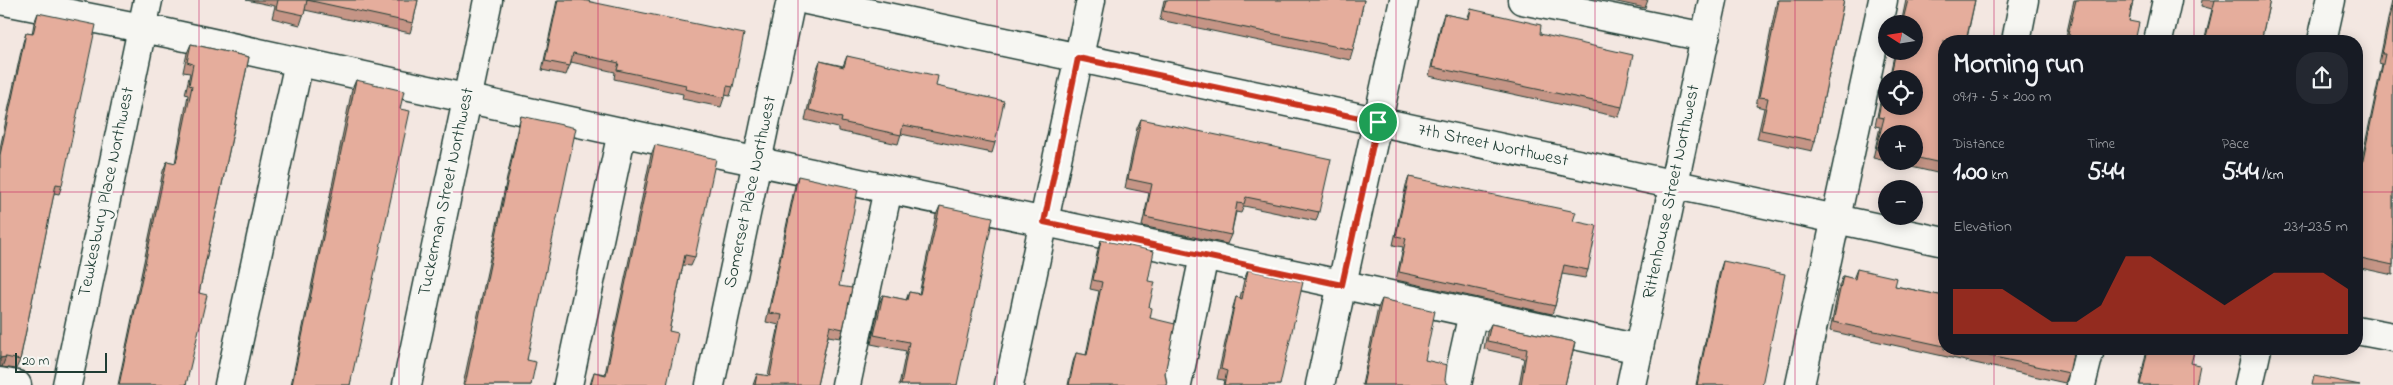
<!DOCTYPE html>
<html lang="en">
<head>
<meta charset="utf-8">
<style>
  body { margin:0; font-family:"Indie Flower",sans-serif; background:#242831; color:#f1f3f6; height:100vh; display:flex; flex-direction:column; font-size:19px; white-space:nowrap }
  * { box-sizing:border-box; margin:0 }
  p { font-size:16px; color:#9ea1a6 }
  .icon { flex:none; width:28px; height:28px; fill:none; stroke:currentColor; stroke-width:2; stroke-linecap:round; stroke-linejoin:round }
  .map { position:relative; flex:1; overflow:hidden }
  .sheet { position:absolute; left:1938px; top:35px; width:425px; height:320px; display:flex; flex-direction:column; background:#171b24; border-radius:20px; box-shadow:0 2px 12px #0003 }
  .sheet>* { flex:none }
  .needle { width:32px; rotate:282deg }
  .controls { position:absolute; left:1878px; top:15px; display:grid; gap:10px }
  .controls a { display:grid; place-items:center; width:45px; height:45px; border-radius:50%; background:#171b24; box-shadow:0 2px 12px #0003; font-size:25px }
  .scale { position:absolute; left:15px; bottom:12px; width:92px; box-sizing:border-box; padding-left:5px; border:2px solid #1f3d34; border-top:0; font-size:14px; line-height:18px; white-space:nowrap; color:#1f3d34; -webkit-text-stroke:4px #f6f6f2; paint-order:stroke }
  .pin { position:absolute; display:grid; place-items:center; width:42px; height:42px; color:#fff; margin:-21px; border:2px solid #fff; border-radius:50%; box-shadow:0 1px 5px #0007 }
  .round { display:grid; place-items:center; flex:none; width:52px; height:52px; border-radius:20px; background:#242831 }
  .head { display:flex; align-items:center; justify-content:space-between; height:85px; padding:0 15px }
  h1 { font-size:28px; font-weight:700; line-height:38px }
  .stats { display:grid; grid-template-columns:repeat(3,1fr); gap:8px; height:85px; padding:5px 15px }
  .stats div { display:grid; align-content:center }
  .stats b { font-size:25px; font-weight:700 }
  .stats small { font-size:14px; font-weight:400 }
  .stats p { font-size:14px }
  .chart { height:140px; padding:10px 15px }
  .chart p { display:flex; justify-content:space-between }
  .chart svg { width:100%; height:90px; margin-top:5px; fill:#c8321e; opacity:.7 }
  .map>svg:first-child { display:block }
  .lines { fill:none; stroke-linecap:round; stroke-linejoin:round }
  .minor-casing { stroke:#1f3d34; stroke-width:31 }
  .minor { stroke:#f6f6f2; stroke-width:28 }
  .wall { fill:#c59586; stroke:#1f3d34; fill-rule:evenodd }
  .shaded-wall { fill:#a0796d; stroke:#1f3d34 }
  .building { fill:#e5ad9c; stroke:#1f3d34 }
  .route-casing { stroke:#fff; stroke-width:10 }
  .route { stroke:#c8321e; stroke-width:6 }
  .grid { fill:none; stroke:#c2185b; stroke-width:1; stroke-opacity:0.55 }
  .labels { text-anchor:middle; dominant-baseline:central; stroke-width:5; stroke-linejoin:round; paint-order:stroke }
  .street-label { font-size:18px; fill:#1f3d34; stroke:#f6f6f2 }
</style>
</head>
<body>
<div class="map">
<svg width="2393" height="385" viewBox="0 0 2393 385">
  <rect width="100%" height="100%" fill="#f3e7e1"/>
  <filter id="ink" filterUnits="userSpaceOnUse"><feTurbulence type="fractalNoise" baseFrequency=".02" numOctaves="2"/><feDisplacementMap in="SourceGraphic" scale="10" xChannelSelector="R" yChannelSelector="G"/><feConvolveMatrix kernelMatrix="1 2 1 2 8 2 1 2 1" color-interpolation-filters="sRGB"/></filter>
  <g filter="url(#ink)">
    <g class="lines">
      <g class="minor-casing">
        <g id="minor">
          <path d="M0 0 167 33 726 155 1312 278 1639 349"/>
          <path d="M807 0 1944 242"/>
          <path d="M1522 0 1705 37"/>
          <path d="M2016 41 2024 0"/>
          <path d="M2158 41 2167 0"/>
          <path d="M2322 41 2331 0"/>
          <path d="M2356 330 2393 337"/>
          <path d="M0 382 17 385"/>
          <path d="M67 385 148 0"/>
          <path d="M229 385 299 62"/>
          <path d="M407 385 488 0"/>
          <path d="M568 385 622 132"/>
          <path d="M710 385 791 0"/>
          <path d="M846 385 888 189"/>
          <path d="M1009 385 1091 0"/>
          <path d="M1177 385 1204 256"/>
          <path d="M1320 385 1404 0"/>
          <path d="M1457 385 1473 313"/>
          <path d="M1631 385 1713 0"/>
          <path d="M1800 385 1883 0"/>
          <path d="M2081 385 2090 349"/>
          <path d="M2249 385 2257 349"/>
        </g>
      </g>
      <use href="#minor" class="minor"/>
    </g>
    <g class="wall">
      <path d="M246 0H418L413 23 410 33 305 10 300 25 272 18 275 6Z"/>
      <path d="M557 0H582L733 87 730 96 725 95 721 107 682 99 683 94 614 79 615 72 571 62 566 75 542 70 556 5Z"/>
      <path d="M1164 0H1364L1353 50 1350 60 1160 20Z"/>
      <path d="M1608 0H1648L1645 8Z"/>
      <path d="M1777 0H1844L1815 141 1812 151 1757 139 1764 108 1756 106Z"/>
      <path d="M1906 0H1975L1941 163 1937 173 1873 158 1880 127 1875 126 1883 88 1886 79V106L1914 79H1889L1895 51H1914V24H1901ZM1886 134H1914V161H1886Z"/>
      <path d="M2074 0H2133L2129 21 2135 41H2065Z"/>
      <path d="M2202 0H2270L2261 41H2204L2212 9 2201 6Z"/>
      <path d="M2392 0H2393V275L2356 267V187L2382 64 2379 63Z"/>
      <path d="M1471 9 1540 34 1622 107 1619 117 1429 76 1441 23 1444 14 1467 19Z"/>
      <path d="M38 13 62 185 59 194 54 193 20 360 16 369 2 367H0V148L23 42 26 33 32 34 34 23Z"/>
      <path d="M191 44 249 57 199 293 186 385H118L163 171 167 161 175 163 188 95 185 94 190 73 183 72 187 53Z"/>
      <path d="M847 56 936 86 995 143 992 153 901 134 898 144 838 131V128L805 120 816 71 820 61 843 66Z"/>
      <path d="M356 80 400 109 350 385H291L352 89Z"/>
      <path d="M521 116 527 360 531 385H463L518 126Z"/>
      <path d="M1141 119 1319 212 1316 221 1244 206 1241 213 1236 212 1231 235 1227 244 1142 226 1149 193 1125 188 1137 128Z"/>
      <path d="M655 145 695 257 691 266 683 265 669 331 667 385H590L594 372 605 374 651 155Z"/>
      <path d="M798 176 839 286 843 329 840 338 828 336 817 385H753L757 374 768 376 779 325 766 322 795 185Z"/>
      <path d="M1409 177 1573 221 1588 270 1585 278 1562 274 1555 306 1552 314 1396 280 1403 247 1393 245 1406 185Z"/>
      <path d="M940 206 957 385H899L906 351 871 344 879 304 883 295 906 300 909 292 919 294 936 215Z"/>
      <path d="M1101 240 1148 281 1150 318 1165 373 1167 385H1068L1073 362 1076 353 1086 355 1099 291 1090 289 1098 249Z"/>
      <path d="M1723 261 1762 385H1696L1720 270Z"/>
      <path d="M1857 269 1895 286 1943 296 1944 295V349H2074L2069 373 2065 383 1830 331 1839 286 1843 276 1853 279Z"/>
      <path d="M1248 270 1280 385H1223L1224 380 1217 379 1233 307 1236 297 1240 298 1244 280Z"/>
      <path d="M1382 299 1425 360 1449 385H1362L1378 308Z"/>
      <path d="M1491 324 1575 342 1565 385H1519L1524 358 1484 349 1487 332Z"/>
      <path d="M2147 349H2180L2191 363 2196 385H2139Z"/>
    </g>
    <path class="shaded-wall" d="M6 357 2 367H0V358Z"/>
    <g class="building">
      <path d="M278 0H418L413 23 307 0 304 15 276 9Z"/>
      <path d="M558 0H582L744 34 733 87 727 86 725 98 685 89 686 85 617 70 619 63 573 53 570 66 545 61Z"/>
      <path d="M1166 0H1364L1353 50 1163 11Z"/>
      <path d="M1779 0H1844L1815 141 1761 130 1768 98 1759 97Z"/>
      <path d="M1908 0H1975L1966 41H1944V149L1941 163 1914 157V134H1886V151L1876 149 1884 118 1878 117 1886 79H1887H1886V106H1914V79H1890L1896 51H1914V24H1902Z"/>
      <path d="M2076 0H2133L2129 21 2139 23 2135 41H2069L2070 35 2068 34Z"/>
      <path d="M2215 0H2270L2261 41H2205Z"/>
      <path d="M2393 4V265L2356 257V194L2385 54H2382Z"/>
      <path d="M1471 9 1541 25 1540 34 1633 55 1622 107 1432 67 1444 14 1469 19Z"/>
      <path d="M38 13 96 25 62 185 56 184 20 360 6 357 0 358V155L26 33 33 34Z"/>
      <path d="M191 44 249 57 199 293 207 295 186 385H119L167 161 176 163 184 125 192 86 189 85 193 64 187 62Z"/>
      <path d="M847 56 938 76 936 86 1004 101 995 143 903 125 901 135 841 122 842 118 809 110 820 61 844 67Z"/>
      <path d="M356 80 404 91 400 109 410 111 350 385H292Z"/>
      <path d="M521 116 576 128 527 360 536 362 531 385H465Z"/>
      <path d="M1141 119 1331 159 1319 212 1246 197 1244 204 1237 203 1231 235 1145 217 1152 184 1128 179Z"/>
      <path d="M655 145 716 159 695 257 685 255 669 331 678 333 667 385H591L594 372 606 375Z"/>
      <path d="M798 176 858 189 839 286 852 288 843 329 830 326 817 385H755L757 374 770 376 782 315 769 313Z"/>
      <path d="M1409 177 1576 212 1573 221 1597 226 1588 270 1564 265 1555 306 1399 272 1406 238 1396 236Z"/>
      <path d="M940 206 993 217 957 385H901L909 342 874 335 883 295 907 300 909 292 920 294Z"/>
      <path d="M1101 240 1154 251 1148 281 1155 282 1149 307 1152 308 1150 318 1175 324 1165 373 1167 385H1069L1076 353 1087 355 1102 282 1093 280Z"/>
      <path d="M1723 261 1785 274 1762 385H1697Z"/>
      <path d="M1857 269 1897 278 1895 286 1944 296V346L1833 322 1843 276 1855 279Z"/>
      <path d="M1248 270 1303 282 1280 385H1224L1227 371 1221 369 1236 297 1242 299Z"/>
      <path d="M1382 299 1435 311 1425 360 1447 365 1445 380 1449 385H1363Z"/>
      <path d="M1491 324 1575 342 1565 385H1521L1527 349 1487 341Z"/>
      <path d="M1957 349H2074L2069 373Z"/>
      <path d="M2148 349H2180L2194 352 2191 363 2200 365 2196 385H2140Z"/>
      <path d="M2314 376 2360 385H2312Z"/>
    </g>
  </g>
  <g class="lines" filter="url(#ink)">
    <g class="route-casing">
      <path id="route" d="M1078 58 1378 122 1342 285 1044 222Z"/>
    </g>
    <use href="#route" class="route"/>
  </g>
  <path class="grid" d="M199 0V385M399 0V385M598 0V385M798 0V385M997 0V385M1197 0V385M1396 0V385M1595 0V385M1795 0V385M1994 0V41M2194 0V41M0 192H1886M1914 192H1944M2356 192H2393M1994 349V385M2194 349V385"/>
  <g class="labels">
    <g class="street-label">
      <text transform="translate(1493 146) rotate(12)">7th Street Northwest</text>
      <text transform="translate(107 192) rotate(-78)">Tewkesbury Place Northwest</text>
      <text transform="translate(447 192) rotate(-78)">Tuckerman Street Northwest</text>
      <text transform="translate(751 192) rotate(-78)">Somerset Place Northwest</text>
      <text transform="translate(1672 192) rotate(-78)">Rittenhouse Street Northwest</text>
    </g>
  </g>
</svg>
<div class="controls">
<a><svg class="needle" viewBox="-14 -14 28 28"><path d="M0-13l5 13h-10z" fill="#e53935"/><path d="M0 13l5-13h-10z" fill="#9ea1a6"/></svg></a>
<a><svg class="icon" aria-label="locate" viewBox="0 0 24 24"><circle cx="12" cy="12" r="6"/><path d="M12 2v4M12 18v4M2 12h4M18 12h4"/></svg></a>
<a>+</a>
<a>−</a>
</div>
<div class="scale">20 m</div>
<div class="pin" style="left:1378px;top:122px;background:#1e9e55"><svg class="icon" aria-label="arrive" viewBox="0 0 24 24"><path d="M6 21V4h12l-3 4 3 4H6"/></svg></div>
<section class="sheet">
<div class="head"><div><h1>Morning run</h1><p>09:17 · 5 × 200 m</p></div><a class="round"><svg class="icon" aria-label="share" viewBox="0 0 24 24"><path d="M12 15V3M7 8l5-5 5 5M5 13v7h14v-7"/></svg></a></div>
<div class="stats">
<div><p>Distance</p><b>1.00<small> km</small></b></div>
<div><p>Time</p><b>5:44</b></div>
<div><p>Pace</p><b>5:44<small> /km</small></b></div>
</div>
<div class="chart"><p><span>Elevation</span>231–235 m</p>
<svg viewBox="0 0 160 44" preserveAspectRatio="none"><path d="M0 44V22L10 22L20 22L30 30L40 38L50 38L60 30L70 6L80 6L90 14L100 22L110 30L120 22L130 14L140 14L150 14L160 22V44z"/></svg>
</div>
</section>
</div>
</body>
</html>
